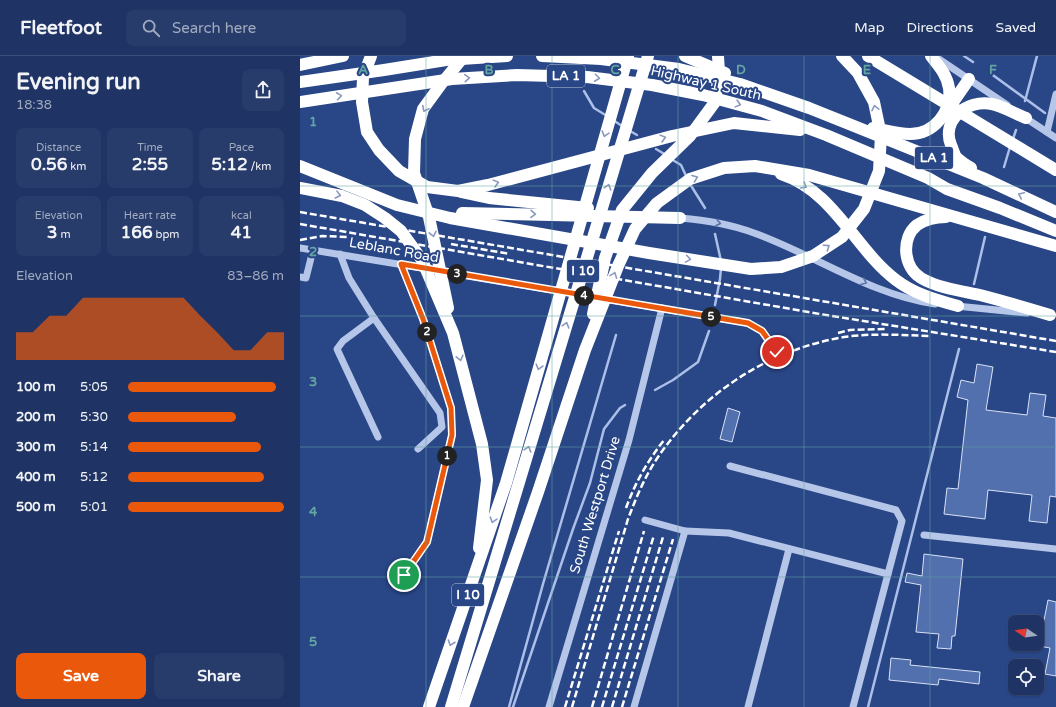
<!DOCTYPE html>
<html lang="en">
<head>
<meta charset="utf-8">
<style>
  body { margin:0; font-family:"Varela Round",sans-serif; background:#273c6b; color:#f1f3f6; height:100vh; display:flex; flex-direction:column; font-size:15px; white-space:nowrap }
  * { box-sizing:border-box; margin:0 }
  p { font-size:13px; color:#a1aabf }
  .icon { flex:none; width:22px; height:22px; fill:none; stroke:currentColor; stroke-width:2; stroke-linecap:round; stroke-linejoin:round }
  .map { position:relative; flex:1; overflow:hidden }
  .side { display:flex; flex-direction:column; background:#1f3465; width:300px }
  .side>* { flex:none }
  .needle { width:26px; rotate:283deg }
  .tools { position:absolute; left:708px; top:559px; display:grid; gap:8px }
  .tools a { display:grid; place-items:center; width:36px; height:36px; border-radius:8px; background:#1f3465; box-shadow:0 1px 3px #0004,0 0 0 1px #3c4f79; font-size:20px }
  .pin { position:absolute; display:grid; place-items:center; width:34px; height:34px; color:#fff; margin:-17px; border:2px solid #fff; border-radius:50%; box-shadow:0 1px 4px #0007 }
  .km { position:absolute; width:20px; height:20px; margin:-10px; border-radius:50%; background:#222; color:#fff; font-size:11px; line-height:20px; text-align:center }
  .round { display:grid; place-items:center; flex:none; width:42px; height:42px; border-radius:8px; background:#273c6b }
  .summary { display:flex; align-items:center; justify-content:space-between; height:68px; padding:0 16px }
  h1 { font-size:22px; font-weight:800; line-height:30px }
  .metrics { display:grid; grid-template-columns:repeat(3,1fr); gap:6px; height:68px; padding:4px 16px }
  .metrics div { display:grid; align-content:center; border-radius:8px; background:#273c6b; text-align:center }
  .metrics b { font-size:17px; font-weight:800 }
  .metrics small { font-size:11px; font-weight:400 }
  .metrics p { font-size:11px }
  .chart { height:112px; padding:8px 16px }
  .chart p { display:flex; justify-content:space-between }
  .chart svg { width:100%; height:72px; margin-top:4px; fill:#ea580c; opacity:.7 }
  .action { display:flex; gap:8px; margin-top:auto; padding:8px 16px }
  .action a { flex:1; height:46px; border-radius:8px; background:#ea580c; color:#fff; font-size:16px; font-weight:800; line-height:46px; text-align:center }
  .action a+a { background:#273c6b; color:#f1f3f6 }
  ul { padding:0 16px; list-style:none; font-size:13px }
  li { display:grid; grid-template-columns:64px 48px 1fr; align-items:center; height:30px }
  li i { height:10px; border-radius:5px; background:#ea580c }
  header { display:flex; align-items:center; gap:24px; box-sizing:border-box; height:56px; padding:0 20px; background:#1f3465; border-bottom:1px solid #3c4f79 }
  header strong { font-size:19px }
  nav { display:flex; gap:22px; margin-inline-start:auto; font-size:14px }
  .search { width:280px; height:36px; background:#273c6b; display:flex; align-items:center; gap:10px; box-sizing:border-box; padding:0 14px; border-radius:8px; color:#a1aabf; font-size:15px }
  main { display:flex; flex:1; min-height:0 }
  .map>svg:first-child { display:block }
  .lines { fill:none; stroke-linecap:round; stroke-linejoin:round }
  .stream { stroke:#abbfe8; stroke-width:2.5 }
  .building { fill:#526fae; stroke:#d9e2f6 }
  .minor { stroke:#b6c6e8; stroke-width:7 }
  .highway { stroke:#fff; stroke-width:12 }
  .rail { stroke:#fff; stroke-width:2.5; stroke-dasharray:7 3; stroke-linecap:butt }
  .oneway { stroke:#8999bd }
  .oneway2 { stroke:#5a73a9 }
  .route-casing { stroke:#fff; stroke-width:8 }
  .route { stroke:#ea580c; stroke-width:5 }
  .grid { fill:none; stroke:#63a6a1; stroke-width:1; stroke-opacity:0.55 }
  .labels { text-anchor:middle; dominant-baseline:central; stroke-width:4; stroke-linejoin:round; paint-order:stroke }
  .shield { fill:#294687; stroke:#bfc8db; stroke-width:1 }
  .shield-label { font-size:13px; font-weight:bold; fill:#fff }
  .street-label { font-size:14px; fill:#fff; stroke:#294687 }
  .grid-label { font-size:13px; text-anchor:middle; font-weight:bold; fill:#63a6a1; stroke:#294687; stroke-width:4; stroke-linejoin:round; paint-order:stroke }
</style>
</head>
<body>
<header>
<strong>Fleetfoot</strong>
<div class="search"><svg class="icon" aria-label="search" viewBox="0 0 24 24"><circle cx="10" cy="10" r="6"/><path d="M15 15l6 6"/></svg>Search here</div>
<nav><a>Map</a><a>Directions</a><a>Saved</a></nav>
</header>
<main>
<section class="side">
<div class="summary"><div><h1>Evening run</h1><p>18:38</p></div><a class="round"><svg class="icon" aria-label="share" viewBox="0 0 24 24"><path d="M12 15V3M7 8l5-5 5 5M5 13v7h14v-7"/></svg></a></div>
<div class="metrics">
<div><p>Distance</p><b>0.56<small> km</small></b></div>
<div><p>Time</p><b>2:55</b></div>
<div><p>Pace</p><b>5:12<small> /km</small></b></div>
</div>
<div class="metrics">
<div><p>Elevation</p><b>3<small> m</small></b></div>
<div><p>Heart rate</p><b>166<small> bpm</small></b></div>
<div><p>kcal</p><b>41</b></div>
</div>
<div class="chart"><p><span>Elevation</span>83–86 m</p>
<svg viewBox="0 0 160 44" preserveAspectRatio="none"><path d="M0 44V27L10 27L20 17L30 17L40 6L50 6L60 6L70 6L80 6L90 6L100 6L110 17L120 27L130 38L140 38L150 27L160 27V44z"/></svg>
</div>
<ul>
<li><b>100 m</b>5:05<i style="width:95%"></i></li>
<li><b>200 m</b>5:30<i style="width:69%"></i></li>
<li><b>300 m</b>5:14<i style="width:85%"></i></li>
<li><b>400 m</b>5:12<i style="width:87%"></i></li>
<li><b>500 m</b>5:01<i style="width:100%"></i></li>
</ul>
<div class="action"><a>Save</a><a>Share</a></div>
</section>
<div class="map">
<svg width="756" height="651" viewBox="0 0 756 651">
  <rect width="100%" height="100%" fill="#294687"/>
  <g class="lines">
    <g class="stream">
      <path d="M664 0 673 6"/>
      <path d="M690 17 745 57"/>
      <path d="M284 35 294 52 307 60"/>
      <path d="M725 45 737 0"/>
      <path d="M313 64 322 70"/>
      <path d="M330 75 337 79"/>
      <path d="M713 83 716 74"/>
      <path d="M356 93 366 99"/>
      <path d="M371 103 381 109 387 122"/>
      <path d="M704 111 710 91"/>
      <path d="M390 128 405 152"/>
      <path d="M415 178 421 205"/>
      <path d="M674 228 685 181"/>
      <path d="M415 249 420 223 421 212"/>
      <path d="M355 334 373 324 398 306 409 275"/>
      <path d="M209 651 243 528 316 279"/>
      <path d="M213 651 273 473 290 427 304 373 320 352 325 349"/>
      <path d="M568 651 659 293"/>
    </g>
  </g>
  <g class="building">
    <path d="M677 308 693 311 686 354 727 359 730 337 746 339 743 360 756 362V441L750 440 747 467 729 465 732 439 688 434 685 463 644 458 647 432 658 433 668 344 657 341 661 324 674 327Z"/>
    <path d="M428 352 440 356 432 386 420 383Z"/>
    <path d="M624 498 663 503 655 580H652L651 593 637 592 639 578 616 576 621 529 605 526 607 517 622 520Z"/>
    <path d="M748 544 756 546V620L745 618 750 592 739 590Z"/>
    <path d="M591 602 611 604 610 609 680 616 679 628 639 623 638 629 589 624Z"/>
  </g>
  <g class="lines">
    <g class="minor">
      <path d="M636 1 707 49"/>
      <path d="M724 61 756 82"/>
      <path d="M747 76 756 38"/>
      <path d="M380 162C405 164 430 168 454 177 515 199 571 239 635 248"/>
      <path d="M0 192 128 213"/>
      <path d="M40 198 49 222 74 262 140 357 142 371 118 393"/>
      <path d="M101 209 123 263 151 352 152 379 127 486 104 519"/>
      <path d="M138 215 448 267 462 275 478 300"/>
      <path d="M0 221 6 222 13 194"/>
      <path d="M656 250 727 257"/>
      <path d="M74 262 43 285 37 293 78 381"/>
      <path d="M430 410 596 454 602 465 588 518"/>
      <path d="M345 464 385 475 429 477 588 518 553 651"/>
      <path d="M624 479 756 493"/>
      <path d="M249 651 329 384 362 252"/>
      <path d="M334 651 385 475"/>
      <path d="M448 651 489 493"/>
    </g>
    <g class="highway">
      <path d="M71 0 63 21 62 46 67 76 79 94 99 115 127 131 158 135 188 129 372 80 434 67 500 74"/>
      <path d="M242 0 301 3 379 13 440 28 509 52 554 70 683 122 756 156"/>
      <path d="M385 0 425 17"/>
      <path d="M568 0 756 114"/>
      <path d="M0 9 43 0"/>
      <path d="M0 26 84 14 146 4 207 0"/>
      <path d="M0 46 152 23 217 19 287 21 352 29 403 39 462 55 526 79 628 122 647 133 700 152 756 175"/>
      <path d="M649 52 669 23"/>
      <path d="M573 72C584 74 599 78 610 78 634 78 652 56 649 32 647 19 639 10 631 0"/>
      <path d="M0 110 97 149 150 162 349 197 451 213 481 211 513 200 542 181 564 153 579 115 581 79 574 46 558 17 542 0"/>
      <path d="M671 112C666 109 660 105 656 101 654 98 653 93 651 89 641 64 667 43 692 48 703 50 715 58 726 62"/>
      <path d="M481 118C534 135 555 193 596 224 614 238 637 244 658 250"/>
      <path d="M0 132 42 140 65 149 85 162 101 175 122 204 153 277 182 388 187 424 179 492"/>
      <path d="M161 136 189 142 288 152"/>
      <path d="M162 157 380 162"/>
      <path d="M646 161C636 161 626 163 617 169 601 182 603 211 621 222 638 232 661 235 680 239 703 245 727 252 750 259"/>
      <path d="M148 252 129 161 114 117 115 83 123 53 142 27 161 4 166 0"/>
      <path d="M293 258 305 202 322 154 352 117 390 80 415 46 419 16 418 0"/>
      <path d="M129 651 206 427 328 0"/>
      <path d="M151 651 348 0"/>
      <path d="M163 651 238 436 285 294 318 210 335 173 357 147 390 123 424 112 455 110 509 119 756 190"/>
    </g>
    <g class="rail">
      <path d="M0 156 756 285"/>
      <path d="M0 168 520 258 756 296"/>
      <path d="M0 184 22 180 49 181"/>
      <path d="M151 188 210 198"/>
      <path d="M538 277 550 274 586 273"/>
      <path d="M326 452C335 427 348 404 365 383"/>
      <path d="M265 651 319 475"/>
      <path d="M272 651 328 463C336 442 345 420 358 401 402 337 468 294 544 281 572 277 601 279 629 280"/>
      <path d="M292 651 344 475"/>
      <path d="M302 651 354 479"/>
      <path d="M312 651 363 481"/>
      <path d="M322 651 373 483"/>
    </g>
  </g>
  <defs><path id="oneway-chevron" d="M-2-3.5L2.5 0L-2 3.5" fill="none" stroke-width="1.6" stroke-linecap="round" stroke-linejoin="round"/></defs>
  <g class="oneway">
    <use href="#oneway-chevron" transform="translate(167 22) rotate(-4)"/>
    <use href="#oneway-chevron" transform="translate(297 22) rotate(7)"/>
    <use href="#oneway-chevron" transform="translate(39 40) rotate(-8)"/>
    <use href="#oneway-chevron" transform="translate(438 48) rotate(15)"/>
    <use href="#oneway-chevron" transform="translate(575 52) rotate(-102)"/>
    <use href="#oneway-chevron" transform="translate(125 53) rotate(117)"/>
    <use href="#oneway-chevron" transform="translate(305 78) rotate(106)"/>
    <use href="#oneway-chevron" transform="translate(363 82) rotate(-15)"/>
    <use href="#oneway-chevron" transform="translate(395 122) rotate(-21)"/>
    <use href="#oneway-chevron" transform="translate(196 127) rotate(-15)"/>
    <use href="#oneway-chevron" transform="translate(504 130) rotate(31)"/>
    <use href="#oneway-chevron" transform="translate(308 131) rotate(-73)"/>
    <use href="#oneway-chevron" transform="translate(38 139) rotate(14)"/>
    <use href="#oneway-chevron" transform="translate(721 139) rotate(-155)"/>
    <use href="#oneway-chevron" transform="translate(233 158) rotate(1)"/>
    <use href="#oneway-chevron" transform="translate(133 178) rotate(78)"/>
    <use href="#oneway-chevron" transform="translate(527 191) rotate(-34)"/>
    <use href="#oneway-chevron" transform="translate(388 203) rotate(9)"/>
    <use href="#oneway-chevron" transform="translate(314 219) rotate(-69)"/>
    <use href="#oneway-chevron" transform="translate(266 269) rotate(-73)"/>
    <use href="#oneway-chevron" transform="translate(160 302) rotate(76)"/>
    <use href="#oneway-chevron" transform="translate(239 311) rotate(106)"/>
    <use href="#oneway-chevron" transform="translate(228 393) rotate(-73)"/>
    <use href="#oneway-chevron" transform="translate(193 464) rotate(108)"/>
    <use href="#oneway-chevron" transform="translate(151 587) rotate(109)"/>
  </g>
  <g class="oneway2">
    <use href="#oneway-chevron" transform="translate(418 167) rotate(11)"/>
    <use href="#oneway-chevron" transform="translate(564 226) rotate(23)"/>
  </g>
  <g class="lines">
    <g class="route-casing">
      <path id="route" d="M104 519 127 486 152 379 151 352 123 263 101 208 448 267 462 275 477 296"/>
    </g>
    <use href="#route" class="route"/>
  </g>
  <path class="grid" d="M126 0V651M252 0V651M378 0V651M504 0V651M630 0V651M0 130H756M0 260H756M0 391H756M0 521H756"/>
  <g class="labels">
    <g class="shield">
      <rect x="247" y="9" width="38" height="22" rx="3"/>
      <rect x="615" y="91" width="38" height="22" rx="3"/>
      <rect x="267" y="204" width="32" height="22" rx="3"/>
      <rect x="152" y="528" width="32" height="22" rx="3"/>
    </g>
    <g class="shield-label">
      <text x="266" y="20">LA 1</text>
      <text x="634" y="102">LA 1</text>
      <text x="283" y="215">I 10</text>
      <text x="168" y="539">I 10</text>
    </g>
    <g class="street-label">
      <text transform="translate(406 27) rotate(13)">Highway 1 South</text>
      <text transform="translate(94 194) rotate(10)">Leblanc Road</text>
      <text transform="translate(295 449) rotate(-73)">South Westport Drive</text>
    </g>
  </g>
  <g class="grid-label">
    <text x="63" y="18">A</text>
    <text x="189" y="18">B</text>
    <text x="315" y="18">C</text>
    <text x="441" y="18">D</text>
    <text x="567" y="18">E</text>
    <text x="693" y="18">F</text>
    <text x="13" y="70">1</text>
    <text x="13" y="200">2</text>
    <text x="13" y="330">3</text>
    <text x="13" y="460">4</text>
    <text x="13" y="590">5</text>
  </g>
</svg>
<div class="tools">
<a><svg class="needle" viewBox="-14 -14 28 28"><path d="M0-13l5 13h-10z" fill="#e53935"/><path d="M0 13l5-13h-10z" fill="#a1aabf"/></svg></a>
<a><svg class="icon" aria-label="locate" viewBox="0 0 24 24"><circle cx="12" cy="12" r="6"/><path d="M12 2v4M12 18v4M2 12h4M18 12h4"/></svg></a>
</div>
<div class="pin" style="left:104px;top:519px;background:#1e9e55"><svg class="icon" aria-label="arrive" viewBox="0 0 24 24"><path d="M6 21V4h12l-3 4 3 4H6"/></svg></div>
<div class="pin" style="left:477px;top:296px;background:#d93025"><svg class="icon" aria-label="check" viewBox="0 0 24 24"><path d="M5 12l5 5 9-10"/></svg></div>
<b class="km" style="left:147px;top:400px">1</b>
<b class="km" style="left:127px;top:276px">2</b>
<b class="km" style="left:157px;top:218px">3</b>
<b class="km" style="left:284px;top:240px">4</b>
<b class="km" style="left:411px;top:261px">5</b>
</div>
</main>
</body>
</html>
